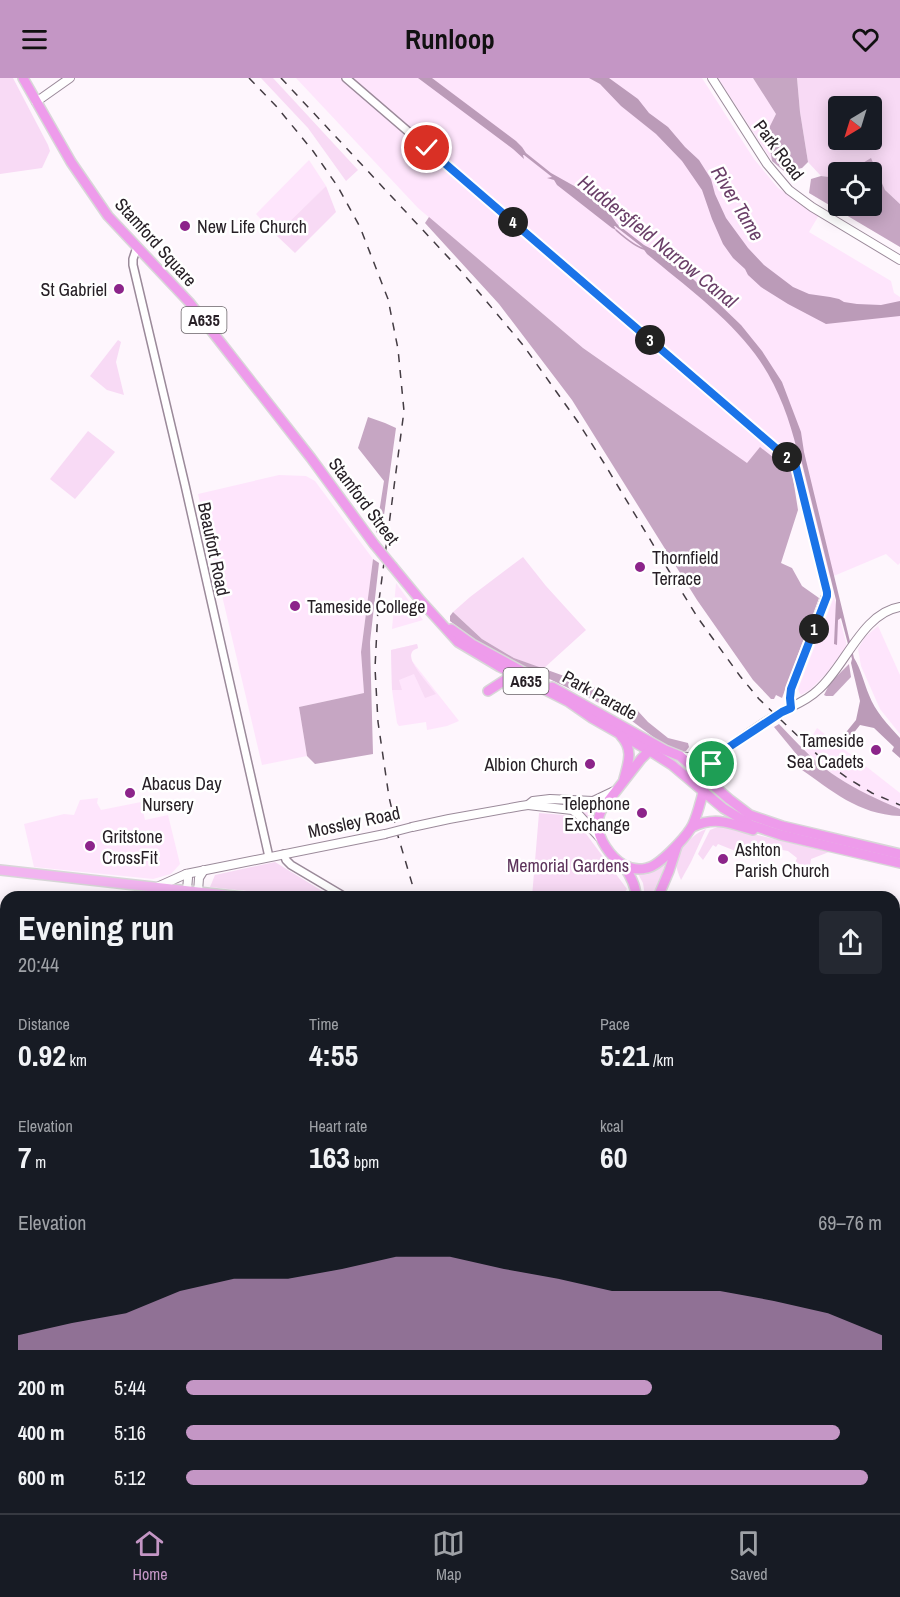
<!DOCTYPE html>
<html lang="en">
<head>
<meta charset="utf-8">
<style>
  body { margin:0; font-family:"Archivo Narrow",sans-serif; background:#242831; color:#f1f3f6; height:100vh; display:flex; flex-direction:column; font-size:22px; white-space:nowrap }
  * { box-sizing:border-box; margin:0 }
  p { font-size:20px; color:#9ea1a6 }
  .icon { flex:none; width:33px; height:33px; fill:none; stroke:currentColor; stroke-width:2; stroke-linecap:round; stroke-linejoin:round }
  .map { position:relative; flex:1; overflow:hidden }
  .panel { position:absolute; left:0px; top:813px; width:900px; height:622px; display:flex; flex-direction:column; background:#171b24; border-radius:18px 18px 0 0; box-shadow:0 3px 15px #0003 }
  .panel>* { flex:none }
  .needle { width:39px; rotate:218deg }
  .tools { position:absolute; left:828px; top:18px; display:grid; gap:12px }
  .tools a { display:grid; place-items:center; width:54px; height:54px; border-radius:6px; background:#171b24; box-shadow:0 3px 15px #0003; font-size:30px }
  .pin { position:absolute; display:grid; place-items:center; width:51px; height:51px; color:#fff; margin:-26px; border:3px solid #fff; border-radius:50%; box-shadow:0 2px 6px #0007 }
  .km { position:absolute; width:30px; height:30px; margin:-15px; border-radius:50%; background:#222; color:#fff; font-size:16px; line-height:30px; text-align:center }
  .round { display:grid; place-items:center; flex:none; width:63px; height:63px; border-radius:6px; background:#242831 }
  .summary { display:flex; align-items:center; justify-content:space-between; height:102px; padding:0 18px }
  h1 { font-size:33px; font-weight:700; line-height:45px }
  .metrics { display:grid; grid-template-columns:repeat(3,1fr); gap:9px; height:102px; padding:6px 18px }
  .metrics div { display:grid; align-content:center }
  .metrics b { font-size:30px; font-weight:700 }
  .metrics small { font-size:16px; font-weight:400 }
  .metrics p { font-size:16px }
  .chart { height:168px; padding:12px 18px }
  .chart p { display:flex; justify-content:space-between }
  .chart svg { width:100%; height:108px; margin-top:6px; fill:#c496c5; opacity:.7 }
  ul { padding:0 18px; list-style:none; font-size:20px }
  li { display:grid; grid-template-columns:96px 72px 1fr; align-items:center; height:45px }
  li i { height:15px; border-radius:8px; background:#c496c5 }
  header { display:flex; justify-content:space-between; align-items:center; height:78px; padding:0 18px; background:#c496c5; color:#111; font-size:27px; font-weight:700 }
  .tabs { display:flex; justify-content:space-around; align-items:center; height:84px; border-top:2px solid #363941; background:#171b24; font-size:16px; color:#9ea1a6 }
  .tabs a { display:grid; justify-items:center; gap:3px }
  .tabs .selected { color:#c496c5 }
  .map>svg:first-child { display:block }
  .built { fill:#fee5fc }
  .green { fill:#f8daf5; fill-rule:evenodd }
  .forest { fill:#c6a6c3 }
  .water { fill:#bb9bb8 }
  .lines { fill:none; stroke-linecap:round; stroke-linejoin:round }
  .stream { stroke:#bb9bb8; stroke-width:1.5 }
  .tertiary-casing { stroke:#9b8a9a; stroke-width:10 }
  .secondary-casing { stroke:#9b8a9a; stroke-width:10 }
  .primary-casing { stroke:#d8d7d8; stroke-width:12 }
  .trunk-casing { stroke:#d8d7d8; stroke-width:12 }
  .tertiary { stroke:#fff; stroke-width:7 }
  .secondary { stroke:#fff; stroke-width:8 }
  .primary { stroke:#f2b4f0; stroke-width:9 }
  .trunk { stroke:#ee9beb; stroke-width:9 }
  .rail { stroke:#443c43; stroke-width:1.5; stroke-dasharray:8 8; stroke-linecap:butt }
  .secondary-bridge-casing { stroke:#9b8a9a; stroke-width:10; stroke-linecap:butt }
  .trunk-bridge-casing { stroke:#d8d7d8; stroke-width:12; stroke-linecap:butt }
  .secondary-bridge { stroke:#fff; stroke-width:8 }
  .trunk-bridge { stroke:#ee9beb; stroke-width:9 }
  .route-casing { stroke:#fff; stroke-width:12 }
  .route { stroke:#1a73e8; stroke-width:8 }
  .poi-dot { fill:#8c248a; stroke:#fff; stroke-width:2 }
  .labels { text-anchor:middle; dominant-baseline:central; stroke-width:5; stroke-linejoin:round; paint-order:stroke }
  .shield { fill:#fff; stroke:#686367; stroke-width:1.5 }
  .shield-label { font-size:16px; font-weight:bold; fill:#272026 }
  .street-label { font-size:18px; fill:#272026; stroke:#fff }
  .poi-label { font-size:18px; fill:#272026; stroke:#fff; text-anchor:start }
  .park-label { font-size:18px; fill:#5d335b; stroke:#fff }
  .water-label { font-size:20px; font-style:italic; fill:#6a3f68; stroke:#fff }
</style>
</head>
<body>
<header><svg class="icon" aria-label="menu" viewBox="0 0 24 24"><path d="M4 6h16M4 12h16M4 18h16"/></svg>Runloop<svg class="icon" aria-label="heart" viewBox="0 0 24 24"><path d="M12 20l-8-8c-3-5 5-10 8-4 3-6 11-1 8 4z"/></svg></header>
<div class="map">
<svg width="900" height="1435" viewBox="0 0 900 1435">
  <rect width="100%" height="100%" fill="#fef6fd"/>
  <g class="built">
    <path d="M296 0H702L754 81 778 110 819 137 809 154 891 203 894 215 900 219V485L898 487 886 476 829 500 811 425 792 394 747 386 670 332 623 301 610 289 583 270 418 130Z"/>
    <path d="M718 0H753L776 36 770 48 769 64 772 83Z"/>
    <path d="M309 82 326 108 276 157 256 136Z"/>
    <path d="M279 397 306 398 315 403 373 481 361 574 364 615 299 629 307 678 262 687 198 416Z"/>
    <path d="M396 505 423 542 392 551Z"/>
    <path d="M834 519 847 568 826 596 811 611 801 617 799 614 798 611Z"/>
    <path d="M878 548 900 597V656L880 631 861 588 858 571 865 559Z"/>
    <path d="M417 566 418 570 413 572 411 576 412 583 459 643 447 648 427 652 426 644 399 648 397 645 392 612 391 572Z"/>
    <path d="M817 650 900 715V731L868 718 835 698 804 672Z"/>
    <path d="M98 720 97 725 101 732 141 724 145 742 168 737 180 786 171 796 153 801 34 789 24 746 64 736 74 737 80 722Z"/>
    <path d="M894 863 900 865V1181L894 1179Z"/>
    <path d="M894 1307 900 1311V1420L894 1413Z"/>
    <path d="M6 1355V1430H98L100 1435H0V1357Z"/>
    <path d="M587 1430H891L896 1435H584Z"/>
  </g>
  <g class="green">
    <path d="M0 0H13L48 67 50 73 42 90 0 96Z"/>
    <path d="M261 0H273L358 92 346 103 308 50Z"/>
    <path d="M797 0H900V126L885 112 871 81 848 94H838V100L821 98 808 84 800 34ZM838 28H872V62H838Z"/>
    <path d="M326 108 336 134 295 175 276 157Z"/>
    <path d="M118 262 121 264 116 284 124 317 107 312 90 298Z"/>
    <path d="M88 353 115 374 75 421 50 401Z"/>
    <path d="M523 479 546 508 586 552 543 591 514 580 482 561 453 534 470 519Z"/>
    <path d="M417 566 418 570C414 572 412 572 411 577 409 585 431 609 436 616L425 620 414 596 399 602 402 612H392L391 572Z"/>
    <path d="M562 725 589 727 599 726 600 728 595 748H593L581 733Z"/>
    <path d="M539 735 564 737 575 741 627 811 621 819H532Z"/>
    <path d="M720 748 829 774 811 781 810 788 795 785 797 780 788 773 754 767 751 769 743 776 718 766 716 769 713 767 703 782 698 776 710 752Z"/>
    <path d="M706 751 691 784 681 802C678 795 676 790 676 783 678 770 695 755 706 751Z"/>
    <path d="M666 783 659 805 652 819H645L643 805 638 796 645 795Z"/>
    <path d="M275 784 332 819H300L210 809 215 797Z"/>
    <path d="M6 1355V1430H28L29 1432 21 1435H0V1357Z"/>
    <path d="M108 1430H410L409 1432 387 1435H110Z"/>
  </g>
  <g class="forest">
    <path d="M753 0H797L800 34 808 84 802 90 785 94 772 83 769 64 770 48 776 36Z"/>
    <path d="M871 80 885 112 900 126V169L809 115 811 101 821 98 838 100V128H872V94H848Z"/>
    <path d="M429 139 583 270 747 385 760 369 792 394 798 432 781 485 792 490 802 508 819 520 782 620 776 617 774 621H771L753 602 697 522 572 322 499 226 425 145Z"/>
    <path d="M368 339 385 345 396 350 381 459 376 454 384 403 358 370Z"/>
    <path d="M373 481 379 485 370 564 373 676 315 686 307 678 299 629 364 615 361 574Z"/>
    <path d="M453 534 482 561 514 580 592 608 637 632 648 644 668 660 688 665 689 669 686 673H678L660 664 624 637 533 593 480 566 450 543V538Z"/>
    <path d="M849 586 851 599 833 618H826L824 617 830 605Z"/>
    <path d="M779 646C797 665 815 685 837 699 857 712 878 722 900 731V738C857 736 833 713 799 690L802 683 774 649Z"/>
  </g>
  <g class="water">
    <path d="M418 0H432L516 63 522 69 526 75 551 95 576 109 610 136 617 146 644 167 661 176 692 200 741 247 762 273 782 304 801 354 804 374 854 580C861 591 864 605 869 617 875 633 888 647 900 660V680L892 673 894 669 874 650 860 647 848 662 843 658 856 642 860 623 851 585 852 581 841 540 838 542 837 567 834 566 836 522 800 377 797 372C789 339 776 304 755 276 726 237 684 207 647 176L642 169 615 148H614L616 152 612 150 557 107 554 102 547 100 552 99 524 77H523L524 81 513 71Z"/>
    <path d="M589 0H609L638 21 649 35 668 49 685 69 699 82 711 101 715 116 726 140 748 170 764 187 793 209 809 216 830 219 839 221 844 224 857 226 881 227 900 223V238L826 246 788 226 761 209 748 197 745 191 733 180 723 166 712 141 702 112 682 83 656 56 621 28 600 6Z"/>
  </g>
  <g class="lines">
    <path class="stream" d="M616 152C624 159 634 168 644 171"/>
    <g class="tertiary-casing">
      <g id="tertiary">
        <path d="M346 0 792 384 796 389 827 515 791 611V630"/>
        <path d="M137 169 133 181V187L185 407 269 779"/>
        <path d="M284 776 286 782 291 787 345 819"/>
      </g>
    </g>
    <g class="secondary-casing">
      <g id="secondary">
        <path d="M712 0 767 86 789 112 812 129 900 182"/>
        <path d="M36 24 70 0"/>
        <path d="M680 678 694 680 725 671"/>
        <path d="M706 702C708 696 710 690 713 685 721 672 769 641 783 633 795 627 808 622 818 612 845 589 862 535 900 529"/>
        <path d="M528 727 572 732 578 736 601 761"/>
        <path d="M412 749 449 741 521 728 528 727 533 723 550 721 593 723 614 713"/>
        <path d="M186 796 188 800 187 812"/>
        <path d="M157 809 186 796 385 756"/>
        <path d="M198 814 199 800 204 792"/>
        <path d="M0 967 6 966"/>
      </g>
    </g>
    <g class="primary-casing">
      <path id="primary" d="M0 792 243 819"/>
    </g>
    <g class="trunk-casing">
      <g id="trunk">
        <path d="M23 0 71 84 108 138 189 224 311 380 374 466"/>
        <path d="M393 489 421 523 458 564 500 589 569 624 592 640 650 673 672 687 723 730 751 747 781 757 900 785"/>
        <path d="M451 551 472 566 540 603"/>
        <path d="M552 609 665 672 680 678 729 721 750 737 782 748 900 776"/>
        <path d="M488 613 505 602 520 600"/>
        <path d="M621 658C634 672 628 685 624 701"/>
        <path d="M655 671 647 675 641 681 602 731C600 735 598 740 598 745 597 760 611 780 624 787 631 791 639 792 647 790 659 788 684 761 691 750 696 742 702 719 704 710"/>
        <path d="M692 749C715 738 730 745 753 752"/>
        <path d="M623 787C630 797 636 807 636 819"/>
        <path d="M658 819 669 793 677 768"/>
        <path d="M894 1295 900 1298"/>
      </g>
    </g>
    <use href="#tertiary" class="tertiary"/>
    <use href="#secondary" class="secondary"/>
    <use href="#primary" class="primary"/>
    <use href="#trunk" class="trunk"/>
    <g class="rail">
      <path d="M249 0 276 28 313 73 338 109 360 149 388 221 398 271 404 333 378 530 375 590 378 644 389 719 398 758 416 819"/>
      <path d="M281 0 461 193 523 267 578 344 604 385 672 498 698 540 740 598 759 621 825 684 849 701 872 715 900 727"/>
      <path d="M894 1426 900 1432"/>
    </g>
    <g class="secondary-bridge-casing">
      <path id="secondary-bridge" d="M385 756 412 749"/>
    </g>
    <g class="trunk-bridge-casing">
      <path id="trunk-bridge" d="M374 466 393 489"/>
    </g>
    <use href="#secondary-bridge" class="secondary-bridge"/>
    <use href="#trunk-bridge" class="trunk-bridge"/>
  </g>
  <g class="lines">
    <g class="route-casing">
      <path id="route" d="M427 70 792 384 796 389 827 514V518L791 611 790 620 791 630 782 634 726 671 712 686"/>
    </g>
    <use href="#route" class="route"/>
  </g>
  <g class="poi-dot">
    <circle cx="185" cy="148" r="6"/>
    <circle cx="119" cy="211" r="6"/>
    <circle cx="640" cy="489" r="6"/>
    <circle cx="295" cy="528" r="6"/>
    <circle cx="876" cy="672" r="6"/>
    <circle cx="590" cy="686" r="6"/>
    <circle cx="130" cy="715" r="6"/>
    <circle cx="642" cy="735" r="6"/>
    <circle cx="90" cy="768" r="6"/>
    <circle cx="723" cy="781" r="6"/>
  </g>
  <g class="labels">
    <g class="shield">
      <rect x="181.5" y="229" width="45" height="26" rx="4.5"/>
      <rect x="503.5" y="590" width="45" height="26" rx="4.5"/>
    </g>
    <g class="shield-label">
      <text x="204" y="242">A635</text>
      <text x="526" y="603">A635</text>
    </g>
    <g class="street-label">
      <text transform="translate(779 72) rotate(53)">Park Road</text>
      <text transform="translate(156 164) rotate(48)">Stamford Square</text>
      <text transform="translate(364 423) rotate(53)">Stamford Street</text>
      <text transform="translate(214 471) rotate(78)">Beaufort Road</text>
      <text transform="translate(600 617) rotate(29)">Park Parade</text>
      <text transform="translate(354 744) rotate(-12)">Mossley Road</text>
    </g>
    <g class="poi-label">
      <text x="197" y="148">New Life Church</text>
      <text x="107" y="211" text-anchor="end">St Gabriel</text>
      <text x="652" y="479">Thornfield<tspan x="652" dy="21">Terrace</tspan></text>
      <text x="307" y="528">Tameside College</text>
      <text x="864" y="662" text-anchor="end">Tameside<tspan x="864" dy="21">Sea Cadets</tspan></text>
      <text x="578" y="686" text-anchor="end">Albion Church</text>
      <text x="142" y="705">Abacus Day<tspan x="142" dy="21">Nursery</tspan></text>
      <text x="630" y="725" text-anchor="end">Telephone<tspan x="630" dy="21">Exchange</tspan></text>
      <text x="102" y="758">Gritstone<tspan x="102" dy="21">CrossFit</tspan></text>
      <text x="735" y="771">Ashton<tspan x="735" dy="21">Parish Church</tspan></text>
    </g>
    <g class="park-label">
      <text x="568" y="787">Memorial Gardens</text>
    </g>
    <g class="water-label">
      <text transform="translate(738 125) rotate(59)">River Tame</text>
      <text transform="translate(658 163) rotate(39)">Huddersfield Narrow Canal</text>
    </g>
  </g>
</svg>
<div class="tools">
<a><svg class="needle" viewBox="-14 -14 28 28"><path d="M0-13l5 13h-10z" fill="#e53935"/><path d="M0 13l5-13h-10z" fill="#9ea1a6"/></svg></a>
<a><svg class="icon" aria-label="locate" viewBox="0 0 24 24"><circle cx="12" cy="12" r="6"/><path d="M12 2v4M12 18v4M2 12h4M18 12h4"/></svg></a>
</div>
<div class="pin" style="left:712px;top:686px;background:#1e9e55"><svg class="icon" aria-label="arrive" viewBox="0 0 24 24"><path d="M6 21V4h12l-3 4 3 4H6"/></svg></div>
<div class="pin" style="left:427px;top:70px;background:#d93025"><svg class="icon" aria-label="check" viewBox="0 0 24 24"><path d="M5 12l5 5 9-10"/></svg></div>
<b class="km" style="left:814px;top:551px">1</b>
<b class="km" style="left:787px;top:379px">2</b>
<b class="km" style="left:650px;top:262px">3</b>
<b class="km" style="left:513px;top:144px">4</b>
<section class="panel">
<div class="summary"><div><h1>Evening run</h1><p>20:44</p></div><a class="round"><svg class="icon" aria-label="share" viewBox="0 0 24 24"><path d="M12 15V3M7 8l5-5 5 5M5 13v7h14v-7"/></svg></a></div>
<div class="metrics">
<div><p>Distance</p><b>0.92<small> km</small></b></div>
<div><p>Time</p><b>4:55</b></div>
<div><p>Pace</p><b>5:21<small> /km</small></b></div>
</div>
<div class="metrics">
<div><p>Elevation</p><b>7<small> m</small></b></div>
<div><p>Heart rate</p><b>163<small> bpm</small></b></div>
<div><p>kcal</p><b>60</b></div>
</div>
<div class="chart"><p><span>Elevation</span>69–76 m</p>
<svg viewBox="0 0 160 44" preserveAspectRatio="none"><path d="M0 44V38L10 33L20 29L30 20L40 15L50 15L60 11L70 6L80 6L90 11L100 15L110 20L120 20L130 20L140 24L150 29L160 38V44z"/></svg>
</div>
<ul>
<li><b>200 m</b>5:44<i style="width:67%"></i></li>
<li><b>400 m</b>5:16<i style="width:94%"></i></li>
<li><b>600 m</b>5:12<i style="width:98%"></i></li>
</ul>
</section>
</div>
<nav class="tabs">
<a class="selected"><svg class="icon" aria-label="home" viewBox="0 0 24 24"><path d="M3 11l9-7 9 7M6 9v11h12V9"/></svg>Home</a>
<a><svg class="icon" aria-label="map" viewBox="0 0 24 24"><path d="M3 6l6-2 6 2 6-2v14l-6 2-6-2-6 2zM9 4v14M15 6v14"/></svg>Map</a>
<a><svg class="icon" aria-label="saved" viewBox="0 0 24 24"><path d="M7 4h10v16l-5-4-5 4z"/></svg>Saved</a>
</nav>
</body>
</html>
